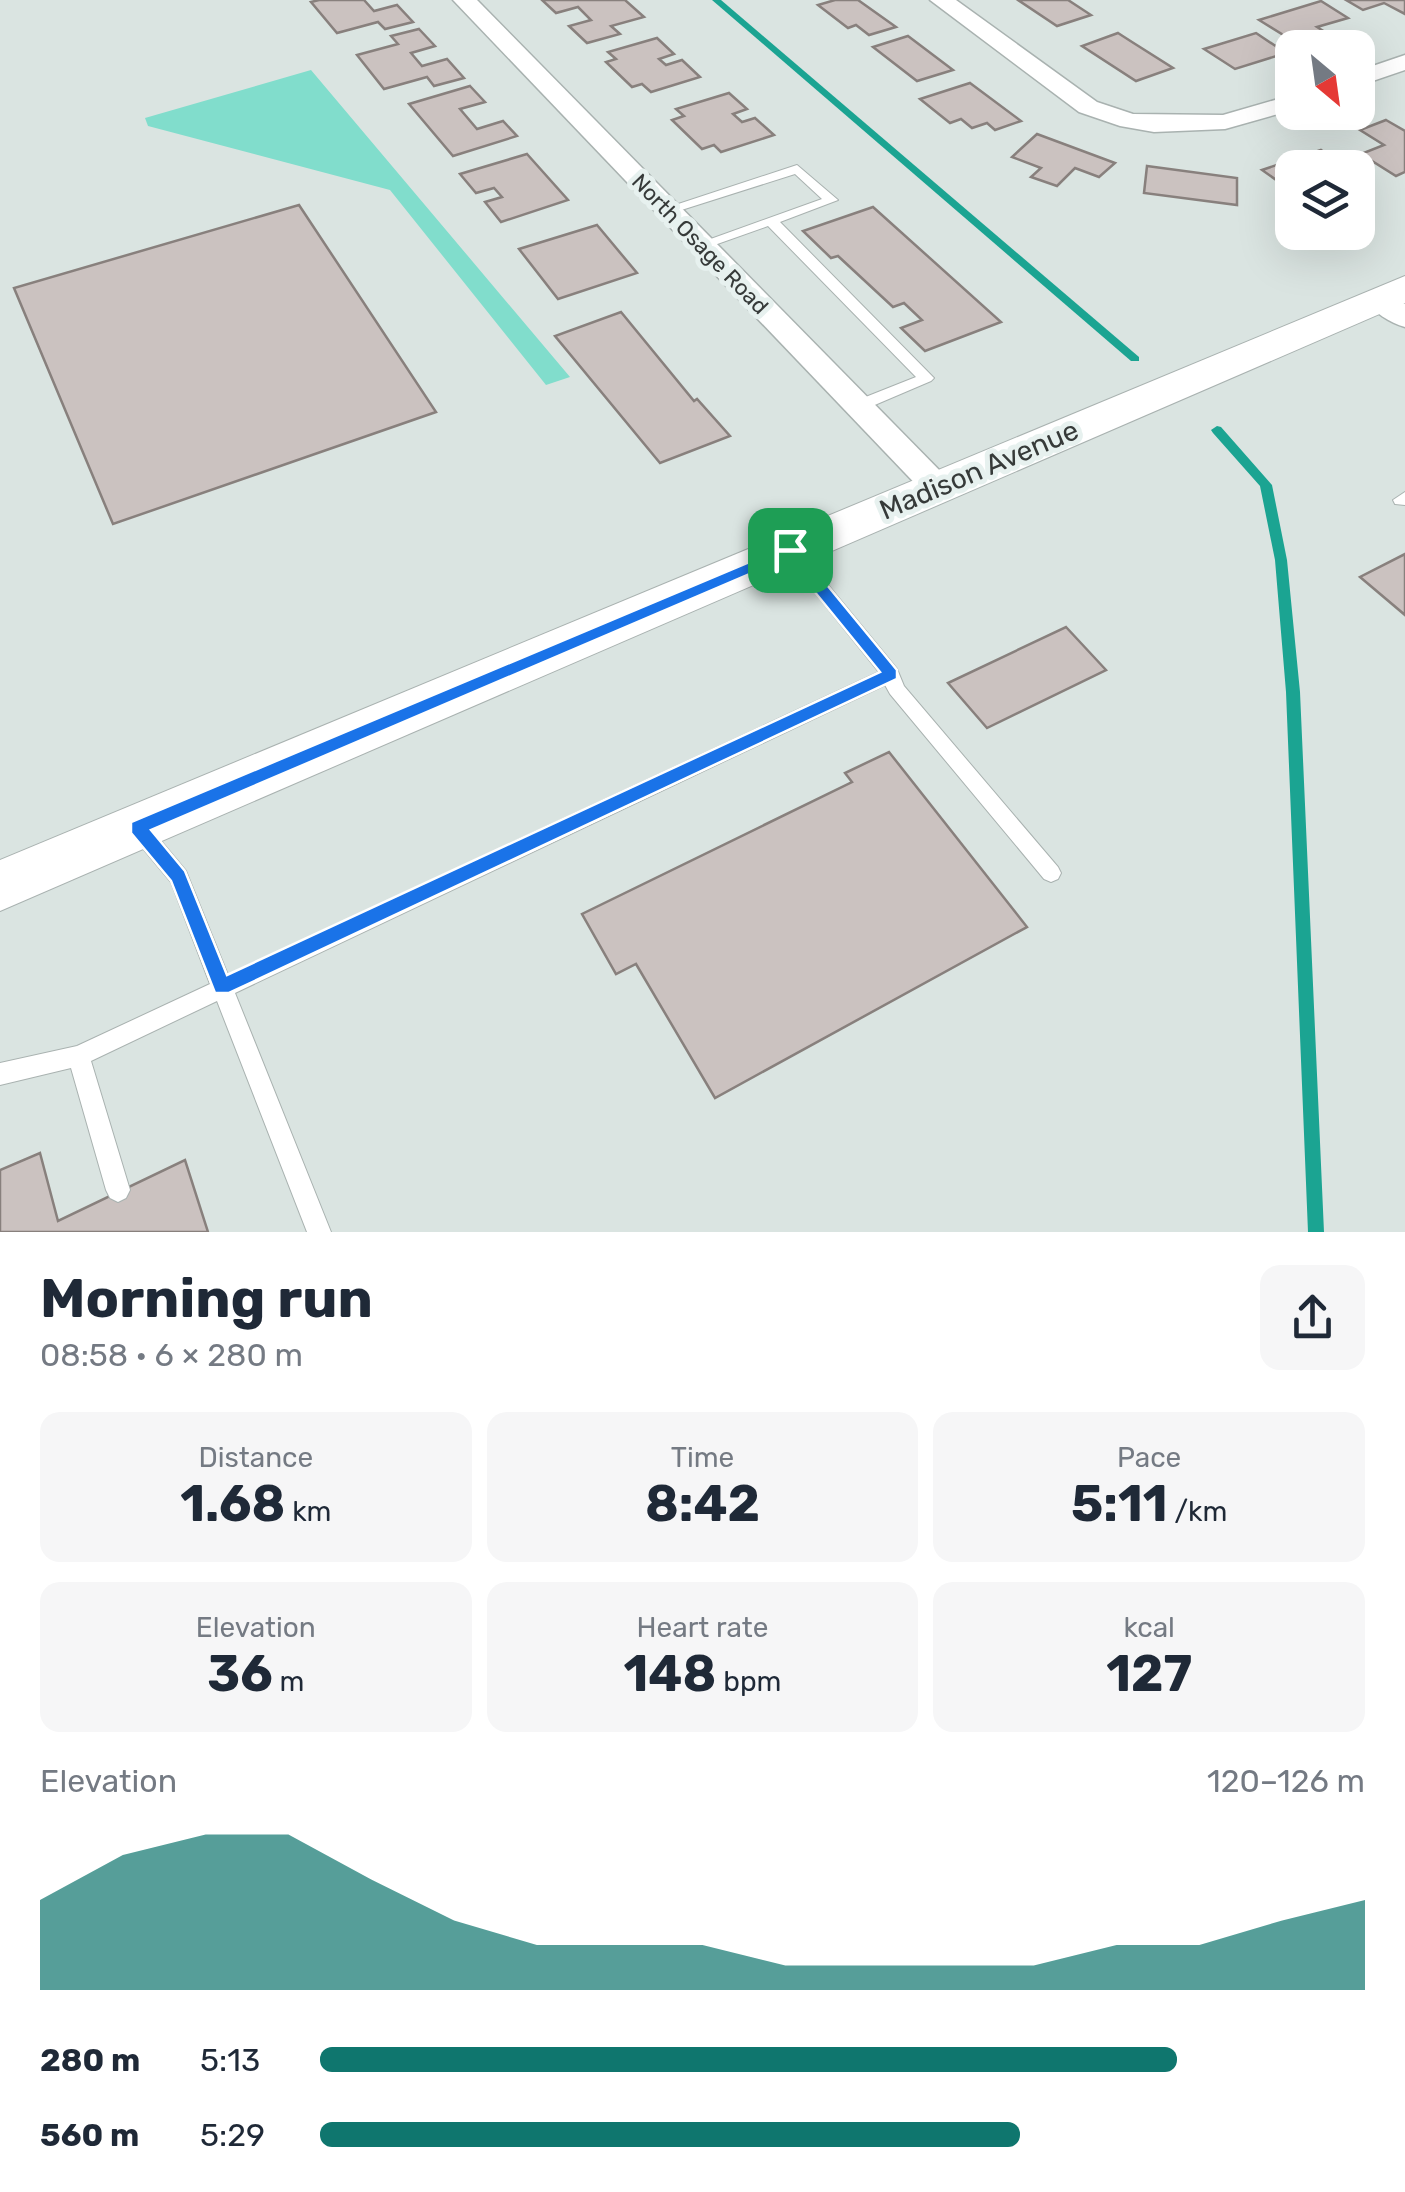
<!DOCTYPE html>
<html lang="en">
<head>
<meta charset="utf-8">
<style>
  body { margin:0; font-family:Rubik,sans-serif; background:#f6f6f7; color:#1f2937; height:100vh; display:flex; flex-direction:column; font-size:38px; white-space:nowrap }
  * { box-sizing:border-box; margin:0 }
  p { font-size:32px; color:#747a83 }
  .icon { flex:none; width:55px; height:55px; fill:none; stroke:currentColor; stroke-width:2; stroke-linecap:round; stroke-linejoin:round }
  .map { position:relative; height:1232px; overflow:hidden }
  .sheet { display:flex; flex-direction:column; background:#fff; flex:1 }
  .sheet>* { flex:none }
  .needle { width:65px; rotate:151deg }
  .tools { position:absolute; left:1275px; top:30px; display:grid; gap:20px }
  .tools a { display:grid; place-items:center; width:100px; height:100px; border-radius:20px; background:#fff; box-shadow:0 10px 40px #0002; font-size:50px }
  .pin { position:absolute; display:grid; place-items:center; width:85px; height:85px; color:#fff; margin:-42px; border-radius:20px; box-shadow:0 5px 15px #0006 }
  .round { display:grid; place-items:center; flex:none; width:105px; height:105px; border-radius:20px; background:#f6f6f7 }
  .overview { display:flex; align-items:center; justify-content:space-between; height:170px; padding:0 40px }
  h1 { font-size:55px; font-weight:700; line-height:75px }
  .figures { display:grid; grid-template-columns:repeat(3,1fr); gap:15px; height:170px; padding:10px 40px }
  .figures div { display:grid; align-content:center; border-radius:20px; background:#f6f6f7; text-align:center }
  .figures b { font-size:50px; font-weight:700 }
  .figures small { font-size:28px; font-weight:400 }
  .figures p { font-size:28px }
  .chart { height:280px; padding:20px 40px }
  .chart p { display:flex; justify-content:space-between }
  .chart svg { width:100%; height:180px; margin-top:10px; fill:#0f766e; opacity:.7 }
  ul { padding:0 40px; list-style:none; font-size:32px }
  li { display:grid; grid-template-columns:160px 120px 1fr; align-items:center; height:75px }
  li i { height:25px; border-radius:12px; background:#0f766e }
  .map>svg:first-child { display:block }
  .green { fill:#81ddcc }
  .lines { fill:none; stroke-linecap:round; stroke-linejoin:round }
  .stream { fill:#1ba492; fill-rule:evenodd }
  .building { fill:#cbc2c0; stroke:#88807d; stroke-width:2.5 }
  .service-casing { stroke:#a9b2b0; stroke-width:2 }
  .minor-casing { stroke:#a9b2b0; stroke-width:3 }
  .secondary-casing { stroke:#a9b2b0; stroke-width:2 }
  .service { fill:#fff; fill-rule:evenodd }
  .minor { fill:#fff; fill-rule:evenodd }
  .secondary { fill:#fff; fill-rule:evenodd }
  .route { fill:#1a73e8; stroke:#fff; stroke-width:2.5; fill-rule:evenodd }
  .labels { text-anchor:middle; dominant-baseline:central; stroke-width:10; stroke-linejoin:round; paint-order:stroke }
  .far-street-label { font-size:22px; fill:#363a39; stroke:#e7f1ef }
  .street-label { font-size:28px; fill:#363a39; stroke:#e7f1ef }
</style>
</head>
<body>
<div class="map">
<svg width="1405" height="1232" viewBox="0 0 1405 1232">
  <rect width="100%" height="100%" fill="#dae4e1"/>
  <path class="green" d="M311 70 570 377 546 385 390 190 148 126 145 118Z"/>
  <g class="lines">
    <g class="stream">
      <path d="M712 0H721L1139 357V361H1131Z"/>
      <path d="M1217 426 1221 427 1272 485 1287 560 1300 692 1324 1232H1308L1286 692 1275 560 1260 486 1213 433 1211 430Z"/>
    </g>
  </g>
  <g class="building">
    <path d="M319 0H364L374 11 397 5 413 22 385 29 378 22 337 33 311 2Z"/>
    <path d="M542 0H625L644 17 611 26 620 34 587 43 569 26 591 20 578 7 556 13Z"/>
    <path d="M835 0H858L896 27 869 35 856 25 848 28 818 5Z"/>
    <path d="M1018 0H1068L1091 15 1057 26Z"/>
    <path d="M1346 0H1405V14L1384 3 1363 10Z"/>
    <path d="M1321 1 1348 18 1317 27 1333 37 1301 46 1259 20Z"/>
    <path d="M419 29 435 46 411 53 422 66 447 59 464 78 434 86 427 77 384 89 357 55 398 44 391 36Z"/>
    <path d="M1118 33 1132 42 1173 68 1136 81 1082 46Z"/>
    <path d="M1256 33 1286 53 1235 69 1204 49Z"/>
    <path d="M908 36 953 70 917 81 873 47Z"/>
    <path d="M657 38 674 54 659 59 666 65 682 60 700 77 651 92 642 84 632 87 606 62 616 59 608 52Z"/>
    <path d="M970 83 1021 121 995 130 987 123 972 128 961 119 950 123 920 99Z"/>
    <path d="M470 86 485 102 460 109 477 129 503 121 517 136 453 156 409 104Z"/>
    <path d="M729 93 747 109 733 114 742 122 755 118 774 135 721 152 714 145 702 149 672 120 684 116 676 109Z"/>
    <path d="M1386 120 1405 131V172L1396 176 1361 154 1384 145 1360 130Z"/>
    <path d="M1037 134 1115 163 1099 177 1075 168 1057 186 1031 177 1041 168 1012 157Z"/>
    <path d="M1321 150 1346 167 1292 168V191L1262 170Z"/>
    <path d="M527 154 568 200 501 222 485 202 502 197 494 188 476 193 460 174Z"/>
    <path d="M1147 166 1237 178V205L1144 193Z"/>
    <path d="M299 205 436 412 113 524 14 288Z"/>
    <path d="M873 207 1001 322 925 351 901 328 922 320 904 303 893 307 838 256 831 258 803 231Z"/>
    <path d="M597 225 637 273 558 299 519 249Z"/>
    <path d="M621 312 694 401 697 399 730 436 660 463 555 336Z"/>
    <path d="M1405 554V615L1360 577Z"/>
    <path d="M1066 627 1106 670 987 728 948 683Z"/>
    <path d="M889 752 1027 927 715 1098 636 964 616 974 582 914 852 782 845 773Z"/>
    <path d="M40 1153 58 1221 185 1160 208 1232H0V1170Z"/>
  </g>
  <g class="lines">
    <g class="service-casing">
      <g id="service">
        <path d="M797 165 838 200 780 222 931 375 934 378 931 381 863 410H853L850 406 853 402 916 377 768 226 706 248H696L694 245 822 199 795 174 672 213 667 214 660 210Z"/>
        <path d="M1405 492V505L1395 504 1393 500Z"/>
        <path d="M790 544 796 546 897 669 904 686 1058 867 1061 873 1058 879 1051 882 1044 879 890 694 885 685 235 993 331 1232H307L217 1001 91 1061 130 1190 126 1198 118 1202 110 1198 106 1190 71 1068 0 1085V1063L77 1046 210 984 171 882 131 834 128 828 131 822 138 820 145 822 186 871 228 975 879 672 784 554 782 550Z"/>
      </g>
    </g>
    <g class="minor-casing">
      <g id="minor">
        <path d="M453 0H477L948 479 953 487 948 495 937 498 926 495Z"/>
        <path d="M930 0H956L1097 102 1133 114 1223 115 1292 95V110L1225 129 1154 132 1120 126 1079 112Z"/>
        <path d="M1405 55V70L1358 86V71Z"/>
        <path d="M1379 290 1405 304V327C1390 323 1373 312 1365 299L1369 293Z"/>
      </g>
    </g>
    <g class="secondary-casing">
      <path id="secondary" d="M1405 276V303L0 911V860Z"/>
    </g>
    <use href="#service" class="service"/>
    <use href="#minor" class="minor"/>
    <use href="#secondary" class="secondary"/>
  </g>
  <path class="route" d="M790 545 795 546 897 670V679L229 993H215L171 881 131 833V822ZM787 558 880 672 227 975 185 871 151 830Z"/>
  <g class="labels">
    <g class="far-street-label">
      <text transform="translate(700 244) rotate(46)">North Osage Road</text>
    </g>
    <g class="street-label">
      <text transform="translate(979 470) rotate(-23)">Madison Avenue</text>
    </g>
  </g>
</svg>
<div class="tools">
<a><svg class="needle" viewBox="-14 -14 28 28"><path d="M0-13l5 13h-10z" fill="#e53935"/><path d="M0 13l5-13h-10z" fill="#747a83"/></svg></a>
<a><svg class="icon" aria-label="layers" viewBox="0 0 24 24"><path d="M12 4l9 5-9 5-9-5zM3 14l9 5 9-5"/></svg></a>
</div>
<div class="pin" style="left:790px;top:550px;background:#1e9e55"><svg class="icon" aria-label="arrive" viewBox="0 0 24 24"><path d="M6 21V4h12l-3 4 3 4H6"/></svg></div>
</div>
<section class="sheet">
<div class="overview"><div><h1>Morning run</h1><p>08:58 · 6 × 280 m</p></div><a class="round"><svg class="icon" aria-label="share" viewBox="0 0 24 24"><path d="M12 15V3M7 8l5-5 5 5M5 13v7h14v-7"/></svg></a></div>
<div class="figures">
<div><p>Distance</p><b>1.68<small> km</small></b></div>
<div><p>Time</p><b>8:42</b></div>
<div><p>Pace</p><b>5:11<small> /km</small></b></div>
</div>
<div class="figures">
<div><p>Elevation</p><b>36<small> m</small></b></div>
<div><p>Heart rate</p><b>148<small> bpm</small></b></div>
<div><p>kcal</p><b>127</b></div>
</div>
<div class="chart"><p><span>Elevation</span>120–126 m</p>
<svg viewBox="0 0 160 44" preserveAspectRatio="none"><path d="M0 44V22L10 11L20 6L30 6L40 17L50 27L60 33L70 33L80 33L90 38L100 38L110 38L120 38L130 33L140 33L150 27L160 22V44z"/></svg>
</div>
<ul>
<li><b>280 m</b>5:13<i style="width:82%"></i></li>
<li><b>560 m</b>5:29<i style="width:67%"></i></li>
</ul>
</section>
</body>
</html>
